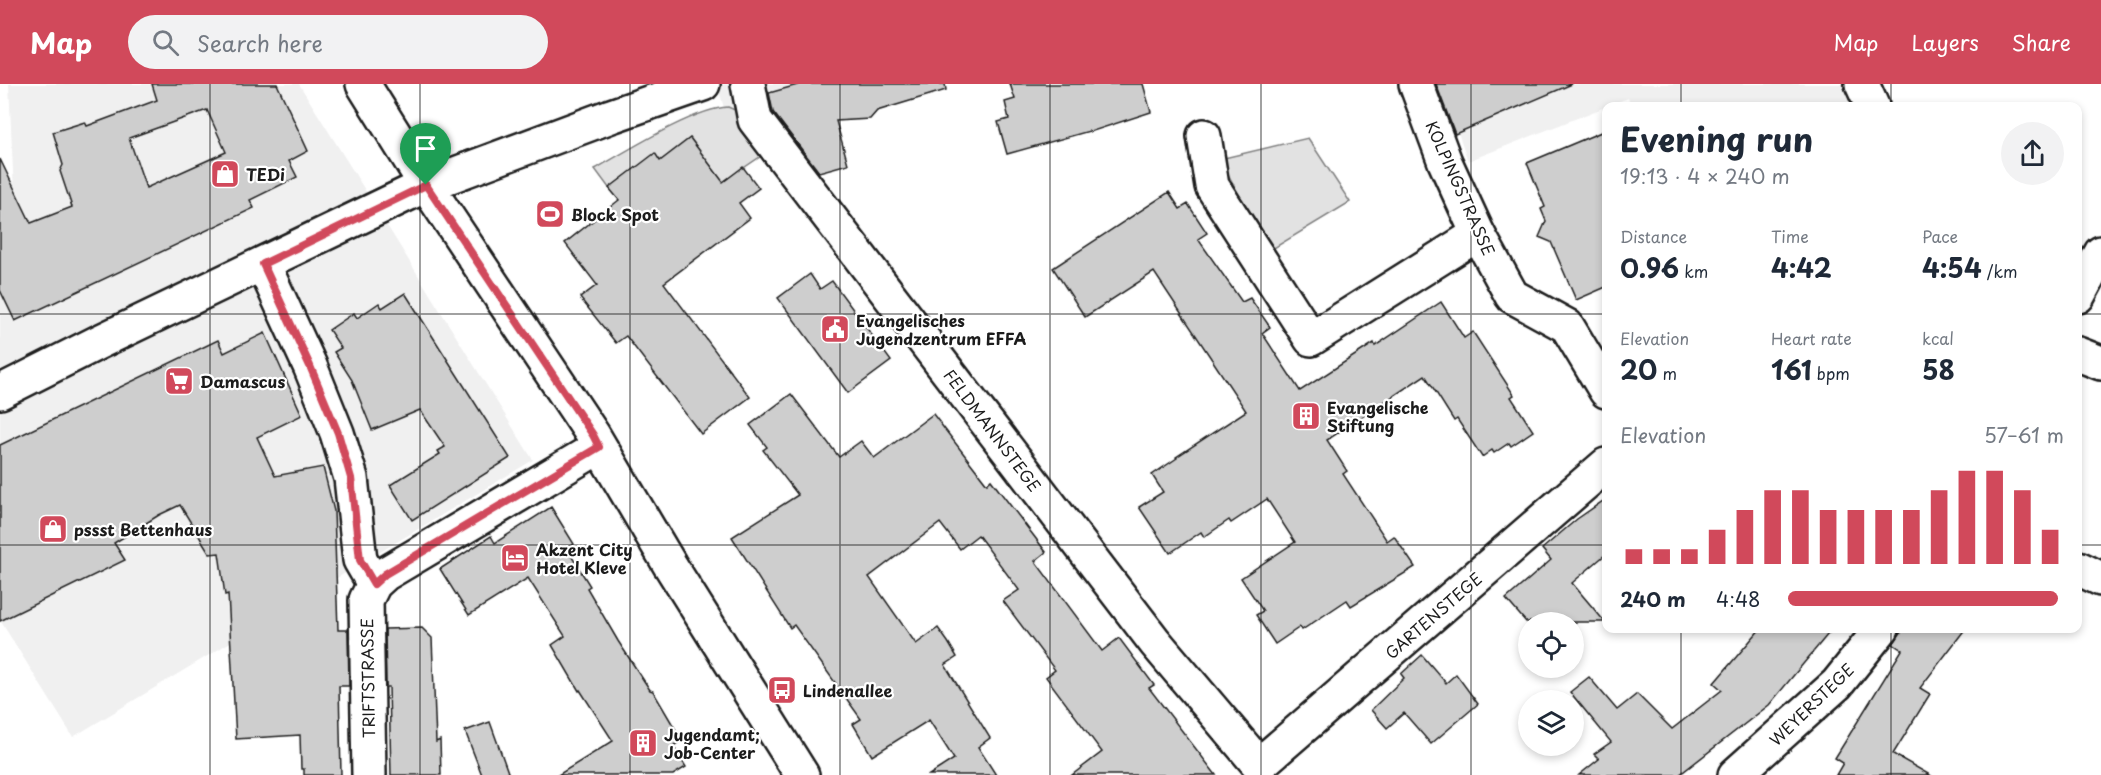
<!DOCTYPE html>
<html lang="en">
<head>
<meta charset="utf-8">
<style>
  body { margin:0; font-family:"Playpen Sans",sans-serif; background:#f2f2f3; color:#1f2937; height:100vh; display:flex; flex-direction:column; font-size:22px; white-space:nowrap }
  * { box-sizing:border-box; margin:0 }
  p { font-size:20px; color:#747a83 }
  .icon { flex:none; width:33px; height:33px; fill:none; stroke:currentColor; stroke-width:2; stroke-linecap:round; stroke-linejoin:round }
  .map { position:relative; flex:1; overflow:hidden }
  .details { position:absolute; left:1602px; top:18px; width:480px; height:531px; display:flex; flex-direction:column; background:#fff; border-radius:12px; box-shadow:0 3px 9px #0003 }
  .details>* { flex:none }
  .buttons { position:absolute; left:1518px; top:528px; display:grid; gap:12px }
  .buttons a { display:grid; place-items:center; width:66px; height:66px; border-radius:50%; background:#fff; box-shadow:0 3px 9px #0003; font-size:30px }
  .pin { position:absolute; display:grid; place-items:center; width:51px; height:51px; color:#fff; margin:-62px -26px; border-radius:50% 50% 50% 0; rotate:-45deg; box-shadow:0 0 6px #0007 }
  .pin .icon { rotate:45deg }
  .round { display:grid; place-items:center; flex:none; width:63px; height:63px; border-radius:32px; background:#f2f2f3 }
  .headline { display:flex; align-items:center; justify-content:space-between; height:102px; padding:0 18px }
  h1 { font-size:33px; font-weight:700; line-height:45px }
  .figures { display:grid; grid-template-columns:repeat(3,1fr); gap:9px; height:102px; padding:6px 18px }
  .figures div { display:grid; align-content:center }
  .figures b { font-size:26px; font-weight:700 }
  .figures small { font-size:16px; font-weight:400 }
  .figures p { font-size:16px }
  .chart { height:168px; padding:12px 18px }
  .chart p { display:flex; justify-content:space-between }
  .chart svg { width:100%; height:108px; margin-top:6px; stroke:#d1495b; stroke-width:6 }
  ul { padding:0 18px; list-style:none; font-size:20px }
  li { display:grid; grid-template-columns:96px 72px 1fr; align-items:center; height:45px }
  li i { height:15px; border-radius:8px; background:#d1495b }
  header { display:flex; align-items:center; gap:36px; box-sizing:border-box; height:84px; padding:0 30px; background:#d1495b; color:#fff }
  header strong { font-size:28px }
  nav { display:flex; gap:33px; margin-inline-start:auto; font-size:21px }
  .search { width:420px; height:54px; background:#f2f2f3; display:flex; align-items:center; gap:15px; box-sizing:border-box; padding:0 21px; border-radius:33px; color:#747a83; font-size:22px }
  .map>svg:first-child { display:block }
  .built { fill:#f0f0f0 }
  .green { fill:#e2e2e2; stroke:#7f7f7f; stroke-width:1.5 }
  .building { fill:#cecece; stroke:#1c1c1c; stroke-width:1.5; fill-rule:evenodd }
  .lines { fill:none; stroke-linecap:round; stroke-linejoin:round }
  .minor-casing { stroke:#1c1c1c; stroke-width:38 }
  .major-casing { stroke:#1c1c1c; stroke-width:38 }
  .minor { stroke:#fff; stroke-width:33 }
  .major { stroke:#fff; stroke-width:33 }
  .route-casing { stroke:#fff; stroke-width:12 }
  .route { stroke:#d1495b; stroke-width:8 }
  .grid { fill:none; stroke:#1c1c1c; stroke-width:1.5; stroke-opacity:0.55 }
  .labels { text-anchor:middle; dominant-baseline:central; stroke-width:4.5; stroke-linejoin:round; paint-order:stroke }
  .poi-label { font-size:16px; font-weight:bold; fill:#1c1c1c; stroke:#fff; text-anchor:start }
  .street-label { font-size:16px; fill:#1c1c1c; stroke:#fff }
</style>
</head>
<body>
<header>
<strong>Map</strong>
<div class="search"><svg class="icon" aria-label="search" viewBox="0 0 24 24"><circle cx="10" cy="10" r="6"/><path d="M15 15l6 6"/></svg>Search here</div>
<nav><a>Map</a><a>Layers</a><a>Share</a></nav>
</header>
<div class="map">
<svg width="2101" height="691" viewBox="0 0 2101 691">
  <rect width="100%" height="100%" fill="#fff"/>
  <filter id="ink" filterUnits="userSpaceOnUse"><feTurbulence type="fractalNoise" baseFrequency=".0167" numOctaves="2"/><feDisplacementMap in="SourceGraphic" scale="12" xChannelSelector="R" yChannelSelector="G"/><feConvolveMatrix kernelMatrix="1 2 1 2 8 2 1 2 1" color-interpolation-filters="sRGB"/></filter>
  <g filter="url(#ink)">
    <g class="built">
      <path d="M9 0H299L533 376 73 653 0 536V117L14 110Z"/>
      <path d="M717 0H819L725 27Z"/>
      <path d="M1441 0H1880L1875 5 1840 22H1632L1628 14 1468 77Z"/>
    </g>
    <g class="green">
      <path d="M728 23 735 26 767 68 723 98 690 54 660 77 655 70 609 104 595 85C625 68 695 24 728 23Z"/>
      <path d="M1308 54 1350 118 1269 167 1220 75Z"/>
    </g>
    <g class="building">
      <path d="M152 0H277L308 67 289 77 297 93 250 116 254 124 15 237 0 206V75L31 139 72 123 60 87 63 81 53 48 85 38 87 42 157 16ZM207 26 226 68 146 104 129 54Z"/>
      <path d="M801 0H945L946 6 877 27 870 35 836 37 848 80 819 88 773 28 769 9Z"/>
      <path d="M1010 0H1143L1151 28 1090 48 1089 47 1007 70 998 38 1009 35 1005 18 1015 15Z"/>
      <path d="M1436 0H1572L1455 50Z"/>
      <path d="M1606 46V203L1576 216 1551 158 1539 153 1546 137 1541 125 1545 123 1527 79Z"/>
      <path d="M690 54 723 98 743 83 759 104 739 119 750 134 664 199 750 313 701 350 626 252 616 259 580 214 597 201 565 159 619 116 609 104 655 69 660 77Z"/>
      <path d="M1169 108 1180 125 1188 120 1207 149 1198 155 1242 218 1250 214 1270 243 1262 249 1300 307 1374 259 1375 262 1441 218 1464 254 1473 248 1514 311 1511 313 1533 347 1511 362 1509 359 1494 369 1492 366 1482 373 1457 335 1454 337 1425 291 1327 356 1347 387 1343 390 1387 457 1394 452 1415 483 1351 522 1347 516 1302 546 1300 543 1275 560 1256 531 1263 527 1241 494 1295 458 1267 415 1231 439 1229 436 1204 453 1201 448 1170 469 1139 423 1163 408 1152 391 1177 374 1176 373 1246 327 1154 188 1085 233 1053 184Z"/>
      <path d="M810 190 820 205 832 197 891 277 848 309 778 214Z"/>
      <path d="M405 209 510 374 412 436 390 401 440 370 438 367 445 363 420 326 372 346 352 296 334 268 341 264 329 246 354 229 357 234 379 219 382 224Z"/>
      <path d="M265 249 302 331 257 353 275 392 323 383 334 427 338 546H348L349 602H339L341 691H304V685H301L300 651 236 655 228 510 225 511 219 469 210 470 180 421 159 431 114 459 125 476 0 537V361L218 256 224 269Z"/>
      <path d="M791 310 839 373 861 357 874 374 933 330 987 400 991 396 1046 468 1035 477 1102 567 1119 554 1154 601 1149 604 1216 691H1072L1102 668 1046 593 1055 586 1003 517 1019 506 978 451 960 465 940 439 869 493 916 560 938 544 948 558 957 573 945 581 990 654 978 663 996 691H929L954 675 929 636 872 672 853 640 861 635 794 541 790 544 732 453 798 411 763 366 767 363 750 341Z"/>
      <path d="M1606 415V470L1572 499 1605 538H1526L1506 515 1551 476 1542 465 1577 435Z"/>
      <path d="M551 423 574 460 567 465 590 502 587 504 618 557 650 606 653 607 677 648 676 649 681 657 673 662 686 683 673 691H558L613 657 580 606 579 607 552 561 565 552 528 494 469 531 440 485 491 452 495 459Z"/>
      <path d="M422 544 432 554 436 658 440 656 441 691H391L389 603H386L385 545Z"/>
      <path d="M1761 544H1833L1769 621 1679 691H1579L1599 675 1594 670 1611 658 1570 608 1589 593 1617 626 1637 610 1672 645 1722 606 1714 599Z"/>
      <path d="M1904 544H1966L1920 604 1930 610 1893 670 1930 691H1836L1843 679 1835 674 1902 566 1893 560Z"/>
      <path d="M1422 571 1446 599 1456 590 1478 620 1431 660 1404 629 1387 644 1371 626 1404 594 1401 590Z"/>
      <path d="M490 638 509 691H482L465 647Z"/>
    </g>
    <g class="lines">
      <g class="minor-casing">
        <g id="minor">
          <path d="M748 0 755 36 1155 558 1259 681 1606 381"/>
          <path d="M1416 0 1445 78 1478 150 1512 212 1567 242 1606 307"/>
          <path d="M1862 0 1872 22"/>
          <path d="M1204 52 1212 102 1311 255 1478 150"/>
          <path d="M426 101 611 32 703 0"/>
          <path d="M263 180 310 282 337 349 351 394 360 476 374 500"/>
          <path d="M2078 212 2101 169"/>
          <path d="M2078 270 2101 279"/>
          <path d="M2078 484 2101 495"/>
          <path d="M369 691 366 516 374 500 385 490 599 363"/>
          <path d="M1735 691 1837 600 1882 544"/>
        </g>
      </g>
      <g class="major-casing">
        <g id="major">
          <path d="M363 0 426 101 593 351 670 481 802 691"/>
          <path d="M0 308 99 258 426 101"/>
        </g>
      </g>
      <use href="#minor" class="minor"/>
      <use href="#major" class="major"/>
    </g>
  </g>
  <g class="lines" filter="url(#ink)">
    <g class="route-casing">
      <path id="route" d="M426 101 593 351 599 363 385 490 374 500 360 476 351 394 338 349 310 282 263 180Z"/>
    </g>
    <use href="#route" class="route"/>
  </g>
  <path class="grid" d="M210 0V691M420 0V691M630 0V691M840 0V691M1050 0V691M1261 0V691M1471 0V691M1681 0V22M1891 0V22M0 230H1606M2078 230H2101M0 461H1606M2078 461H2101M1681 544V691M1891 544V691"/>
  <defs>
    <g id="shop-square" transform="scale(1.5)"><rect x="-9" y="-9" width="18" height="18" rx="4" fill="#d1495b" stroke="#fff"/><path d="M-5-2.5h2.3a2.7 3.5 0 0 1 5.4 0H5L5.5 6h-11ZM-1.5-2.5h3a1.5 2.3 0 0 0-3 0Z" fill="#fff"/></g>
    <g id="stadium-square" transform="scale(1.5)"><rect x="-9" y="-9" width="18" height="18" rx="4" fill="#d1495b" stroke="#fff"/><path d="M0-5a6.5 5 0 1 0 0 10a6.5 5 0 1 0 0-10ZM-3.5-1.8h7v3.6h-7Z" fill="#fff"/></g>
    <g id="civic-square" transform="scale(1.5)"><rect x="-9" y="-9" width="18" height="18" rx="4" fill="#d1495b" stroke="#fff"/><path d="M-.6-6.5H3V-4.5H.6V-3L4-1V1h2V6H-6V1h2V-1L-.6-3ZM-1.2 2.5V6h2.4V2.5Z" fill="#fff"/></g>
    <g id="supermarket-square" transform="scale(1.5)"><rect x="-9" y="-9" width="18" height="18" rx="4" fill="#d1495b" stroke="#fff"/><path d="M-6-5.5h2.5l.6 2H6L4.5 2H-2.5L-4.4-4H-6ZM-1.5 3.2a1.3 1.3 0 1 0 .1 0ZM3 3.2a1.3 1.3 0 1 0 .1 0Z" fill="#fff"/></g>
    <g id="building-square" transform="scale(1.5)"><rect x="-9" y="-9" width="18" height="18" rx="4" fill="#d1495b" stroke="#fff"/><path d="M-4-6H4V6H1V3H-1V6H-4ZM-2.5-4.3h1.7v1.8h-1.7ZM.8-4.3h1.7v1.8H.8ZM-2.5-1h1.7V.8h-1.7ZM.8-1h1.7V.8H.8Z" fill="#fff"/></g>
    <g id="hotel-square" transform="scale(1.5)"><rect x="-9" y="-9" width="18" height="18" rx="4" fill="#d1495b" stroke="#fff"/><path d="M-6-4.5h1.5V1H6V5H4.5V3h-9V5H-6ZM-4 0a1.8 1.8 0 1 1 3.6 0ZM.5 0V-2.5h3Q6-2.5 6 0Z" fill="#fff"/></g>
    <g id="bus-square" transform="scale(1.5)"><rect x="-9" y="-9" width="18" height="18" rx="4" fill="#d1495b" stroke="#fff"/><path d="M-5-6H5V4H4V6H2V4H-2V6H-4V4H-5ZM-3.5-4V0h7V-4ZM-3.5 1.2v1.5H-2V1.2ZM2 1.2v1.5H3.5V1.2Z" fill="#fff"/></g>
  </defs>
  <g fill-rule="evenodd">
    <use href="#shop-square" x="225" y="90"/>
    <use href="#stadium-square" x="550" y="130"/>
    <use href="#civic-square" x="835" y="245"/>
    <use href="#supermarket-square" x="179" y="297"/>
    <use href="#building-square" x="1306" y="332"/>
    <use href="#shop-square" x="53" y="445"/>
    <use href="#hotel-square" x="515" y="474"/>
    <use href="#bus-square" x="782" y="606"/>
    <use href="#building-square" x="643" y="659"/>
  </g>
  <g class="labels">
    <g class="poi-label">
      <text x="246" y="90">TEDi</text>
      <text x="571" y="130">Block Spot</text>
      <text x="856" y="236">Evangelisches<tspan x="856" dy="18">Jugendzentrum EFFA</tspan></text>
      <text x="200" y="297">Damascus</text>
      <text x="1327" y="323">Evangelische<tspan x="1327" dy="18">Stiftung</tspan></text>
      <text x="74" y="445">pssst Bettenhaus</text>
      <text x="536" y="465">Akzent City<tspan x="536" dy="18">Hotel Kleve</tspan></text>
      <text x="803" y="606">Lindenallee</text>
      <text x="664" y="650">Jugendamt;<tspan x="664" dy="18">Job-Center</tspan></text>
    </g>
    <g class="street-label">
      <text transform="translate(1461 104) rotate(66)">KOLPINGSTRASSE</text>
      <text transform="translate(993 346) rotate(53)">FELDMANNSTEGE</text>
      <text transform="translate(1433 531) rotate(-41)">GARTENSTEGE</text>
      <text transform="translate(367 594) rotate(-91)">TRIFTSTRASSE</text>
      <text transform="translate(1811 620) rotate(-44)">WEYERSTEGE</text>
    </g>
  </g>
</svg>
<div class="buttons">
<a><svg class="icon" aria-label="locate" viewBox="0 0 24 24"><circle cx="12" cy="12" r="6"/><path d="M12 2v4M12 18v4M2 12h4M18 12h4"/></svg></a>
<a><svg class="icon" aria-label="layers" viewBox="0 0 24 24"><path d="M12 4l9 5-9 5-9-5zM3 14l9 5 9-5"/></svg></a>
</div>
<div class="pin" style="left:426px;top:101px;background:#1e9e55"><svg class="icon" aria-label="arrive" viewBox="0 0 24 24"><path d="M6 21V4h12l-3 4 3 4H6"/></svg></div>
<section class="details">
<div class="headline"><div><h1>Evening run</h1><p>19:13 · 4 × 240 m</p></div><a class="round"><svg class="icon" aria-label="share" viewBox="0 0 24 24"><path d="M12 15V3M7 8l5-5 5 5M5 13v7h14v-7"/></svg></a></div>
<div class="figures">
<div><p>Distance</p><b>0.96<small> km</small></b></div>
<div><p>Time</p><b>4:42</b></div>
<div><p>Pace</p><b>4:54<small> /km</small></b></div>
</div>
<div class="figures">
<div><p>Elevation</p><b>20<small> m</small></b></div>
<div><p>Heart rate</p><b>161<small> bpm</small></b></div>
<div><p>kcal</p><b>58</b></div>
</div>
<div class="chart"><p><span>Elevation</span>57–61 m</p>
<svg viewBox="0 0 160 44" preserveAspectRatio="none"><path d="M5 44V38M15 44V38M25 44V38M35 44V30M45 44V22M55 44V14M65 44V14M75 44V22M85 44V22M95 44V22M105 44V22M115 44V14M125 44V6M135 44V6M145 44V14M155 44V30"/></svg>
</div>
<ul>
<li><b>240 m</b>4:48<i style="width:98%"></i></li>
</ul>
</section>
</div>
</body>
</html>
